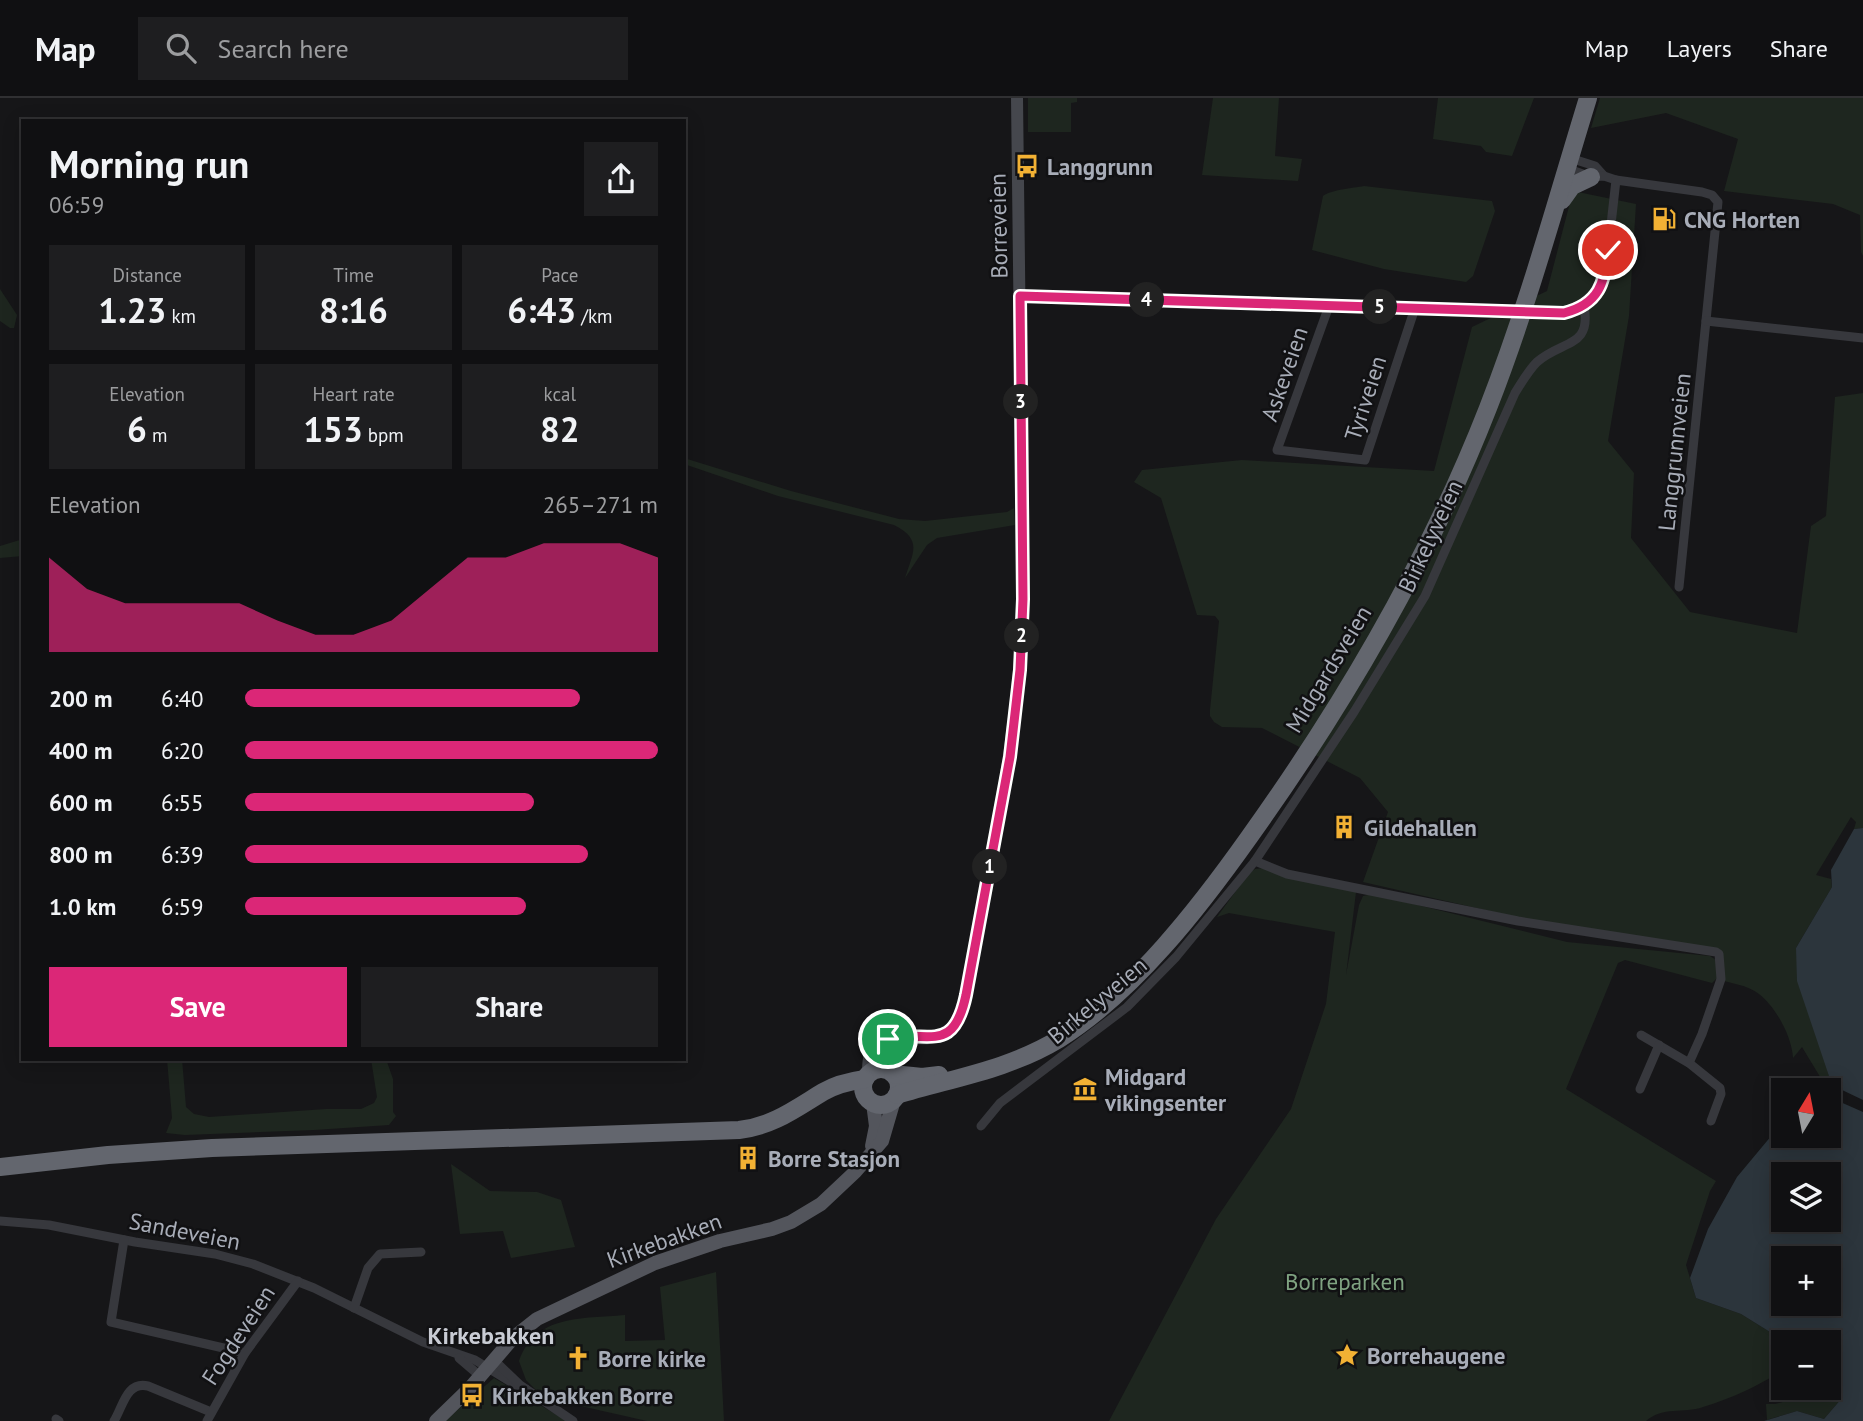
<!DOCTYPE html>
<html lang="en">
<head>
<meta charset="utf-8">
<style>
  body { margin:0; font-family:"PT Sans",sans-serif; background:#1e1e20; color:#f1f3f6; height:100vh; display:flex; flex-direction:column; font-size:26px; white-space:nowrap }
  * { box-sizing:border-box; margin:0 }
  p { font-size:23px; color:#9c9d9f }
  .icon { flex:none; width:38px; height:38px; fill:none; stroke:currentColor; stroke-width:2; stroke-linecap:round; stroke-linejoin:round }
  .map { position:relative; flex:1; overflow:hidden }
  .panel { position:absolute; left:21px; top:21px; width:665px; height:942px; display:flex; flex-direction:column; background:#101012; border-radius:0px; box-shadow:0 4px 18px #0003,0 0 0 2px #303032 }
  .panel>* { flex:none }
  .needle { width:46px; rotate:10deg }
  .tools { position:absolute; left:1771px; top:980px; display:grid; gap:14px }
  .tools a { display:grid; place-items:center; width:70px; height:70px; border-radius:0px; background:#101012; box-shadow:0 4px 18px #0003,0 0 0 2px #303032; font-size:35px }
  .pin { position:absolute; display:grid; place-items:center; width:60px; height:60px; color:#fff; margin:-30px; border:4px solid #fff; border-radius:50%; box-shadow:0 2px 7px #0007 }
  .km { position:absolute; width:35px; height:35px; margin:-18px; border-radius:50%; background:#222; color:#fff; font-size:19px; line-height:35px; text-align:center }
  .round { display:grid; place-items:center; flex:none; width:74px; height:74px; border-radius:0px; background:#1e1e20 }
  .summary { display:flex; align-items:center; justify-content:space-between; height:119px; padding:0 28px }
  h1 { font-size:38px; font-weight:800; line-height:52px }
  .figures { display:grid; grid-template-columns:repeat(3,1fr); gap:10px; height:119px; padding:7px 28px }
  .figures div { display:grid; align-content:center; border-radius:0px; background:#1e1e20; text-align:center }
  .figures b { font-size:35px; font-weight:800 }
  .figures small { font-size:19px; font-weight:400 }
  .figures p { font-size:19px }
  .chart { height:196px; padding:14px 28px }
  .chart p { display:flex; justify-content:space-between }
  .chart svg { width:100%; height:126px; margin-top:7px; fill:#db2777; opacity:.7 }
  .primary-button { display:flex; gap:14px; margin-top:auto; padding:14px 28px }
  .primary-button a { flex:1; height:80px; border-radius:0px; background:#db2777; color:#fff; font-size:28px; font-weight:800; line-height:80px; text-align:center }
  .primary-button a+a { background:#1e1e20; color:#f1f3f6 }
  ul { padding:0 28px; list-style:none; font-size:23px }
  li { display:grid; grid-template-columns:112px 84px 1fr; align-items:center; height:52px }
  li i { height:18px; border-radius:9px; background:#db2777 }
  header { display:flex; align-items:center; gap:42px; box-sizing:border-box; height:98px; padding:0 35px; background:#101012; border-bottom:2px solid #303032 }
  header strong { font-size:33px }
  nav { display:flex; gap:38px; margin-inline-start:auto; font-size:24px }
  .search { width:490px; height:63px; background:#1e1e20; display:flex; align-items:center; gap:18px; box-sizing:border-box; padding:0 24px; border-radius:0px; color:#9c9d9f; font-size:26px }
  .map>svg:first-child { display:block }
  .green { fill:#1e261f }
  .water { fill:#2c353c; fill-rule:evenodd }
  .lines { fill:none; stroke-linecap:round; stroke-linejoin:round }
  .street { stroke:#37383d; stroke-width:9 }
  .secondary { stroke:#45474d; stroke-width:12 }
  .primary { stroke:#53555c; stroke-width:14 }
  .highway { stroke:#63666e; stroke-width:18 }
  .street-bridge { stroke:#37383d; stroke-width:9 }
  .route-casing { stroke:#fff; stroke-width:14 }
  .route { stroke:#db2777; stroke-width:9 }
  .labels { text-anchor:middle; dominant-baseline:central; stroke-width:5; stroke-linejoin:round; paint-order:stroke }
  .poi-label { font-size:23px; font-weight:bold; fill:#a8adb8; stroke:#111113; text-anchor:start }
  .street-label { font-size:23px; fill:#a8adb8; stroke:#111113 }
  .park-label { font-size:23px; fill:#7fa381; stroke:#111113 }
  .neighbourhood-label { font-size:24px; font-weight:bold; fill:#c9ccd4; stroke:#111113 }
</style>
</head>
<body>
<header>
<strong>Map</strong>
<div class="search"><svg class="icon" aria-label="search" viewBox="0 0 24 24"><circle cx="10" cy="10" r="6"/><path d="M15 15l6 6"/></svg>Search here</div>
<nav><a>Map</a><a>Layers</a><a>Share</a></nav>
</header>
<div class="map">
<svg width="1863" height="1323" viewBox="0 0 1863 1323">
  <rect width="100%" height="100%" fill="#161618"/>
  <g class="green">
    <path d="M1028 0H1077V4L1071 5V34H1028Z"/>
    <path d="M1213 0H1279L1275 58 1302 61 1298 83 1202 77Z"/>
    <path d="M1438 0H1534L1512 58 1486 54 1481 48 1433 41Z"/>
    <path d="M1600 0H1863V158L1861 154 1860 117 1833 106 1724 93 1738 41 1666 15 1591 30Z"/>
    <path d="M1364 88 1492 103 1495 113 1473 178 1466 184 1384 171 1312 152 1323 98C1330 92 1353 90 1364 88Z"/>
    <path d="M1573 93 1636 106 1629 218 1608 343 1634 375 1631 440 1690 514 1797 535 1811 428 1826 418 1835 299 1863 295V730L1854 731 1856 724 1851 719 1816 777 1831 781 1832 789 1796 850 1830 981 1822 982 1802 949 1793 960C1792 939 1776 909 1759 896 1748 887 1730 885 1716 881L1712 885 1625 862 1618 865 1566 991 1716 1083 1710 1093 1686 1167 1696 1200 1741 1216 1786 1244H1783V1272C1758 1288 1732 1300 1703 1309 1683 1316 1663 1308 1646 1323H1109L1216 1121 1291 1011 1326 906 1335 834 1229 815 1217 819 1249 775 1255 771 1264 770 1356 794 1346 877 1359 807 1363 798 1373 796 1567 844 1710 858 1716 862 1721 857 1507 817 1363 784 1388 714 1360 680 1262 630 1222 629 1214 624 1210 618V612L1219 523 1215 518 1197 517 1161 400 1134 384 1142 372 1242 362 1434 373 1472 229 1547 193Z"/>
    <path d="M0 191 17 217 14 230H10L0 223Z"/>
    <path d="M684 360 791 393 899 421 925 423 1007 414 1014 410 1015 427 937 440 927 447 905 480C913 454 923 442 894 427L778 398 684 366Z"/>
    <path d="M23 441V458L0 460V448Z"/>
    <path d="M167 961H182L186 1009 194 1016 209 1019 326 1011H361L374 1005 377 999 371 961H386L393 981V1014L396 1018 389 1027 314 1032 185 1037 166 1035 172 1020Z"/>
    <path d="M451 1066 490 1093 537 1094 561 1102 575 1149 511 1160 503 1133 460 1136Z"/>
    <path d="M716 1174 724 1323H647L554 1302 536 1292 526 1282 519 1263C536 1216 582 1221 625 1217V1243L665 1242 660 1189Z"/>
    <path d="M1829 1270 1834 1273 1843 1299 1824 1321 1797 1313 1767 1322 1766 1306H1775L1810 1297 1813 1290H1829Z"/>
    <path d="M494 1280 567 1323H445Z"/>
  </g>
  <g class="water">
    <path d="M1863 730V1002L1840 991 1830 981 1797 883 1796 850 1832 789 1831 772 1854 731Z"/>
    <path d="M1829 999 1863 1014V1323H1764L1797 1313 1824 1321 1842 1300 1834 1273 1829 1270V1244H1786L1741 1216 1696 1200 1690 1180 1708 1131 1737 1079 1772 1037 1783 1004V1038H1829ZM1829 1076V1122H1783V1076ZM1783 1160H1829V1206H1783Z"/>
  </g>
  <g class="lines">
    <g class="street">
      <path d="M1570 60 1595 68 1604 78"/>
      <path d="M1566 70 1591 79 1604 78 1616 82"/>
      <path d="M1020 198 1485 214"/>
      <path d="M1329 208 1277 352 1365 362 1415 210"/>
      <path d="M1554 215C1583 213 1599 198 1606 171L1616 82 1702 94 1712 97 1718 104 1679 489"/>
      <path d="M1706 223 1863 240"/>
      <path d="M1255 763 1287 776 1518 823 1716 854 1719 856 1721 881 1702 936 1689 965"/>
      <path d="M1641 937 1689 965 1720 990 1721 996 1711 1023"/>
      <path d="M1640 991 1659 947"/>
      <path d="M981 1028 1000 1005 1127 909 1176 859 1255 763 1354 614 1425 498 1515 295C1522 284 1528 273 1537 264 1562 242 1592 250 1584 208"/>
      <path d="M0 1123 49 1127 135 1144 215 1156 253 1166 314 1190 423 1244 475 1262 519 1289 526 1291"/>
      <path d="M124 1142 111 1224 245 1255"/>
      <path d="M354 1210 368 1170 380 1156 421 1154"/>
      <path d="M459 1260 480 1278"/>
      <path d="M494 1262 520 1287 573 1323"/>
      <path d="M56 1321 59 1323"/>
      <path d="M114 1323C123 1309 126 1283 148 1288L211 1314"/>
      <path d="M207 1323 245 1255 298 1183"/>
    </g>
    <g class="secondary">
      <path d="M883 944C877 956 881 962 888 973"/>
      <path d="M868 977C868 968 868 958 873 950 895 918 950 974 966 897 990 766 1020 635 1023 501L1017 0"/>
    </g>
    <g class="primary">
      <path d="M872 1048 876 1028 873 1005"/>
      <path d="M436 1323 470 1290 513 1240 537 1221 655 1165 720 1143 772 1131 791 1124 821 1106 855 1074 882 1043 894 1002"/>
    </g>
    <g class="highway">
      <path d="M1562 102 1572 88 1591 79"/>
      <circle cx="881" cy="989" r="18"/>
      <path d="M893 976 922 979 939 977"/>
      <path d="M897 997C952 980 1008 972 1059 941 1134 894 1199 810 1250 738 1345 605 1429 461 1488 310 1528 208 1556 104 1588 0"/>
      <path d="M0 1069 108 1057 212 1050 739 1032C773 1028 795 1011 823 994 835 987 851 983 865 981"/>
    </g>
    <path class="street-bridge" d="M1485 214 1554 215"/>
  </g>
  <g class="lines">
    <g class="route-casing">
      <path id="route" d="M888 941C928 931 953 958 966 897L1010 659 1020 572 1023 501 1020 198 1564 215C1599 206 1605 185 1608 152"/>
    </g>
    <use href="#route" class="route"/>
  </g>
  <defs>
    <g id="bus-bare" transform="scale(1.89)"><path d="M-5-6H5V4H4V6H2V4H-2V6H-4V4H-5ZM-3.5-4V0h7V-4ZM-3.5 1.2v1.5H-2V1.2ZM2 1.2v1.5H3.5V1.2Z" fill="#f2b134" stroke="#111113" stroke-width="2.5" paint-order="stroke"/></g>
    <g id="fuel-bare" transform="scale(1.89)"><path d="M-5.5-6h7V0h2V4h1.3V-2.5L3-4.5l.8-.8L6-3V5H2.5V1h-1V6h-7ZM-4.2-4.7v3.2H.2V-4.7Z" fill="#f2b134" stroke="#111113" stroke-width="2.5" paint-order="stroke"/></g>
    <g id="building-bare" transform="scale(1.89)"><path d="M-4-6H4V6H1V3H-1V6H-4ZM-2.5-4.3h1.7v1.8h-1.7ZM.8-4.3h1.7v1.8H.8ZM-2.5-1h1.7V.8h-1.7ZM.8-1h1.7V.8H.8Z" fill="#f2b134" stroke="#111113" stroke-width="2.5" paint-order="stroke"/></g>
    <g id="museum-bare" transform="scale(1.89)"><path d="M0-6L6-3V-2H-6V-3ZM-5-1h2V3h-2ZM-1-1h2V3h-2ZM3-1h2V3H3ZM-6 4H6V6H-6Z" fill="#f2b134" stroke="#111113" stroke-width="2.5" paint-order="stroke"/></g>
    <g id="sight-bare" transform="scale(1.89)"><path d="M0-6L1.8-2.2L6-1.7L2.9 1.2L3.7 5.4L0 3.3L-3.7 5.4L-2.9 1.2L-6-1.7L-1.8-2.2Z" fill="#f2b134" stroke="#111113" stroke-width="2.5" paint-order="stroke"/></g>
    <g id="church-bare" transform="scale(1.89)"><path d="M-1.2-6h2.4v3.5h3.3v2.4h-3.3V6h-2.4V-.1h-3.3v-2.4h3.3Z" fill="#f2b134" stroke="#111113" stroke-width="2.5" paint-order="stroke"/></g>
  </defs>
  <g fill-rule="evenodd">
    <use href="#bus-bare" x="1027" y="68"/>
    <use href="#fuel-bare" x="1664" y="121"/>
    <use href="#building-bare" x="1344" y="729"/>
    <use href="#museum-bare" x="1085" y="991"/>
    <use href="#building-bare" x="748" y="1060"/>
    <use href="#sight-bare" x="1347" y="1257"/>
    <use href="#church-bare" x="578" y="1260"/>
    <use href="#bus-bare" x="472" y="1297"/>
  </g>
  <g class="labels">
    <g class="poi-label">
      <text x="1047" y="68">Langgrunn</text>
      <text x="1684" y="121">CNG Horten</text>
      <text x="1364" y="729">Gildehallen</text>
      <text x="1105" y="978">Midgard<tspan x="1105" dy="26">vikingsenter</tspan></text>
      <text x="768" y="1060">Borre Stasjon</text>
      <text x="1367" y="1257">Borrehaugene</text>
      <text x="598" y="1260">Borre kirke</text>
      <text x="492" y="1297">Kirkebakken Borre</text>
    </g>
    <g class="street-label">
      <text transform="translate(998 128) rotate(-91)">Borreveien</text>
      <text transform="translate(1284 276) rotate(-71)">Askeveien</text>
      <text transform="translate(1365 300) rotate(-72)">Tyriveien</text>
      <text transform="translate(1674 354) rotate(-84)">Langgrunnveien</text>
      <text transform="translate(1430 438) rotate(-65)">Birkelyveien</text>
      <text transform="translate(1328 571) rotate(-59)">Midgardsveien</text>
      <text transform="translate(1097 902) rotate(-40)">Birkelyveien</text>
      <text transform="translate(185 1133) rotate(11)">Sandeveien</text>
      <text transform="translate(664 1142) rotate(-20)">Kirkebakken</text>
      <text transform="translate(238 1237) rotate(-57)">Fogdeveien</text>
    </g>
    <g class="park-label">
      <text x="1345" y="1183">Borreparken</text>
    </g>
    <g class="neighbourhood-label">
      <text x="491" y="1237">Kirkebakken</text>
    </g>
  </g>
</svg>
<div class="tools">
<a><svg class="needle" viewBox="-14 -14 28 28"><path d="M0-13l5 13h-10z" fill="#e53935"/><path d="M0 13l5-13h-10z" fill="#9c9d9f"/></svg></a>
<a><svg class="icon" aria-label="layers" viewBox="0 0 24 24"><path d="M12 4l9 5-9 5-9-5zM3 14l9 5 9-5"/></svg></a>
<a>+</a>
<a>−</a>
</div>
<div class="pin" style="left:888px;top:941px;background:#1e9e55"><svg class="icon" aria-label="arrive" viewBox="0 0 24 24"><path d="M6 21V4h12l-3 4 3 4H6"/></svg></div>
<div class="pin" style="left:1608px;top:152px;background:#d93025"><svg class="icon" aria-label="check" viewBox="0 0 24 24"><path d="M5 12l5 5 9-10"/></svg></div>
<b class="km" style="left:990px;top:769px">1</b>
<b class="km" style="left:1022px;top:538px">2</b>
<b class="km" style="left:1021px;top:304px">3</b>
<b class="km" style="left:1147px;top:202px">4</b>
<b class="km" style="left:1380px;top:209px">5</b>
<section class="panel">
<div class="summary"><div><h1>Morning run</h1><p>06:59</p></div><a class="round"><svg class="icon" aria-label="share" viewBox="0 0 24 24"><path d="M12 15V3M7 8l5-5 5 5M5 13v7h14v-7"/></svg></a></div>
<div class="figures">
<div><p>Distance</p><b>1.23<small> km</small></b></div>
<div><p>Time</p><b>8:16</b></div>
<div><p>Pace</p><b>6:43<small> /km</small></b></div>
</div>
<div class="figures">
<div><p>Elevation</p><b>6<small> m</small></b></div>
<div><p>Heart rate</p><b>153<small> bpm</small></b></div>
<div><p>kcal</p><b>82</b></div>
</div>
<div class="chart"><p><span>Elevation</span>265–271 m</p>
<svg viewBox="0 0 160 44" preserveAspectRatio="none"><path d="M0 44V11L10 22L20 27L30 27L40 27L50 27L60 33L70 38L80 38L90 33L100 22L110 11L120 11L130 6L140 6L150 6L160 11V44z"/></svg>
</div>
<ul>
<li><b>200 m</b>6:40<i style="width:81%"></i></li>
<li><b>400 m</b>6:20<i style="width:100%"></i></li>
<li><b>600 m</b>6:55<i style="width:70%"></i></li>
<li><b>800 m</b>6:39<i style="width:83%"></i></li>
<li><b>1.0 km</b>6:59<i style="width:68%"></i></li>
</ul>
<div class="primary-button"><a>Save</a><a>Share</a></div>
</section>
</div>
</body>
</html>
